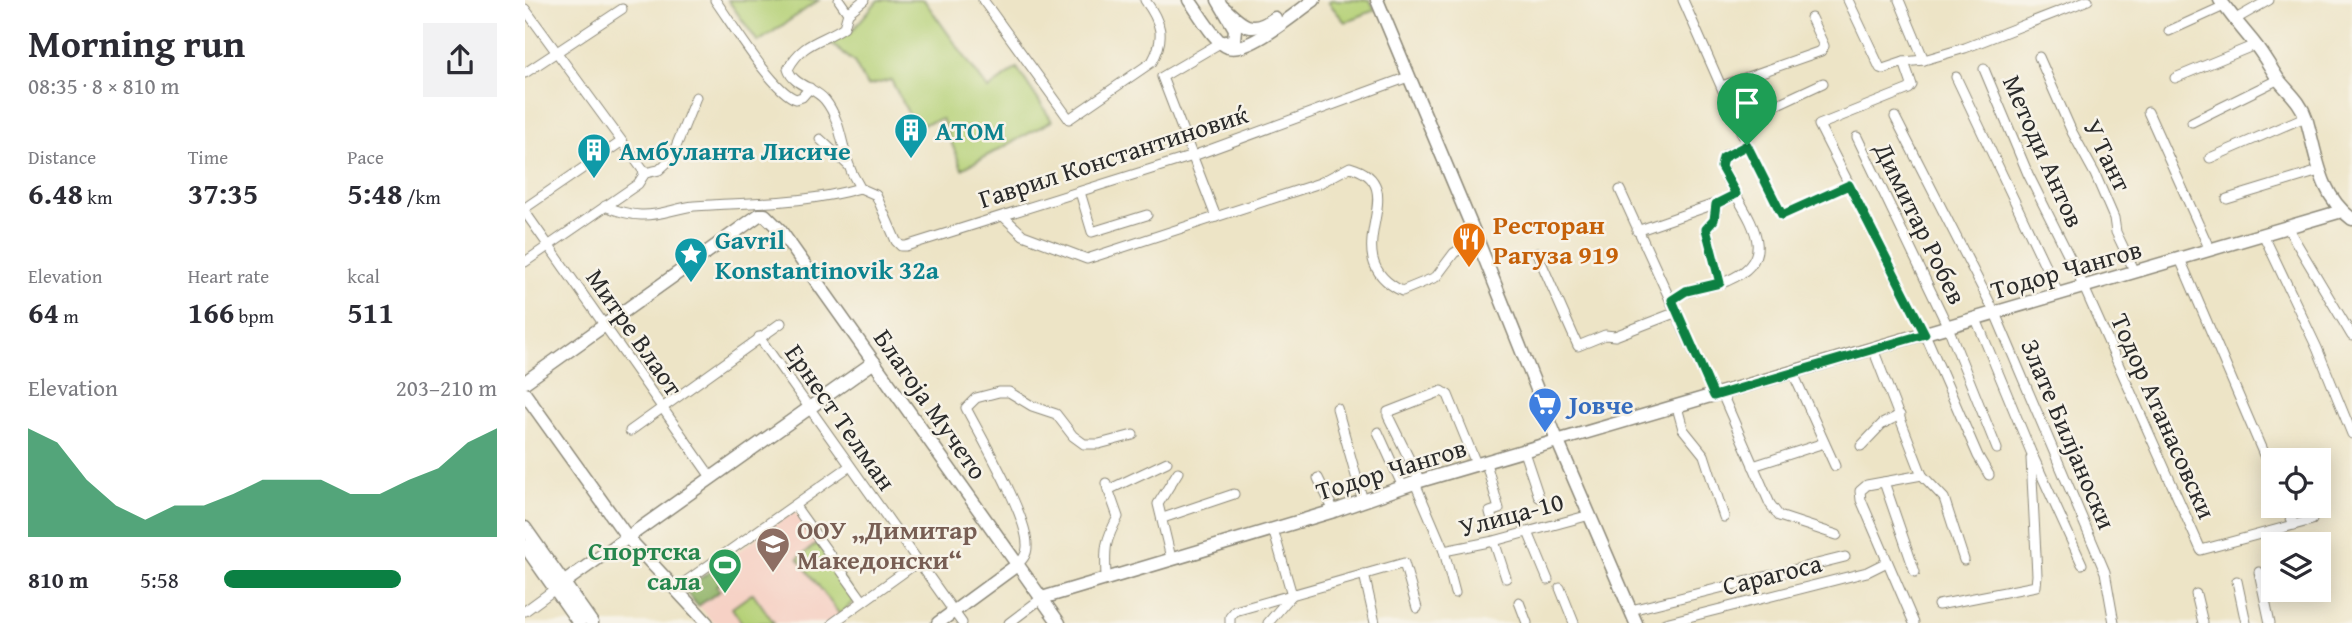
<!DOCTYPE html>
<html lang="en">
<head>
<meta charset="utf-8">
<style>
  body { margin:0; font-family:"Gentium Book Plus",serif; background:#f2f2f3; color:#2b2b33; height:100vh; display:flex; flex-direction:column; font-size:26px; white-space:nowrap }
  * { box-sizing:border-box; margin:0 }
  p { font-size:23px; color:#7c7c81 }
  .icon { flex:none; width:38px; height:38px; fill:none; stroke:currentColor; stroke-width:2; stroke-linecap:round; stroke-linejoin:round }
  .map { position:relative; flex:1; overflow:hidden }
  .details { display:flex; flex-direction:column; background:#fff; width:525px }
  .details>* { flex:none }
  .fabs { position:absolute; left:1736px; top:448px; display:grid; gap:14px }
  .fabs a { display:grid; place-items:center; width:70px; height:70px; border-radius:0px; background:#fff; box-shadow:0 4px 18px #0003; font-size:35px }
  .pin { position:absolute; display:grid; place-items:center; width:60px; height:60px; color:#fff; margin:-72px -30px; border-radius:50% 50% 50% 0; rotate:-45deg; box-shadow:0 0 7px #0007 }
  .pin .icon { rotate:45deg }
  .round { display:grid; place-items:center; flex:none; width:74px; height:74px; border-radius:0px; background:#f2f2f3 }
  .overview { display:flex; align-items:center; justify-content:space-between; height:119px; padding:0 28px }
  h1 { font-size:38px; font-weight:700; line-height:52px }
  .metrics { display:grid; grid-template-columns:repeat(3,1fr); gap:10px; height:119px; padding:7px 28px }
  .metrics div { display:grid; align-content:center }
  .metrics b { font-size:30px; font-weight:700 }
  .metrics small { font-size:19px; font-weight:400 }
  .metrics p { font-size:19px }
  .chart { height:196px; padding:14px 28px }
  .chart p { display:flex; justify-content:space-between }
  .chart svg { width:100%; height:126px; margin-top:7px; fill:#0b8043; opacity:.7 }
  ul { padding:0 28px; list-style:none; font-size:23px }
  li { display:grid; grid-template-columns:112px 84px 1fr; align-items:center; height:52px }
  li i { height:18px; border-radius:9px; background:#0b8043 }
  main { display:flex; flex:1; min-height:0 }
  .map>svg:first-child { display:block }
  .built { fill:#f6d1c5 }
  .green { fill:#b6d178; stroke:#707e52; stroke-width:2 }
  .forest { fill:#90b368; stroke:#5e6f4a; stroke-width:2 }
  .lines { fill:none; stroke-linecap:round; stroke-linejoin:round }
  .street-casing { stroke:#8c8878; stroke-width:11 }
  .secondary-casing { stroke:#8c8878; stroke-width:15 }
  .street { stroke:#fff; stroke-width:9 }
  .secondary { stroke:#fff; stroke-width:12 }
  .route-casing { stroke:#fff; stroke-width:14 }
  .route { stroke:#0b8043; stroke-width:9 }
  .labels { text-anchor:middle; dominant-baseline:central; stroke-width:5; stroke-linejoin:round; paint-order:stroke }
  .culture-label { font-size:26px; font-weight:bold; fill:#0d838f; stroke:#f7f3e8; text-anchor:start }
  .street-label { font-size:26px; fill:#2b2b2b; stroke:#f7f3e8 }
  .food-label { font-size:26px; font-weight:bold; fill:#c56008; stroke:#f7f3e8; text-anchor:start }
  .shop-label { font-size:26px; font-weight:bold; fill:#366cbe; stroke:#f7f3e8; text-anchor:start }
  .education-label { font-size:26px; font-weight:bold; fill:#785e54; stroke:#f7f3e8; text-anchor:start }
  .leisure-label { font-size:26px; font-weight:bold; fill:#27864d; stroke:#f7f3e8; text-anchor:end }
</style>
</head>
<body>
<main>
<section class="details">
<div class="overview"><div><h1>Morning run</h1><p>08:35 · 8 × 810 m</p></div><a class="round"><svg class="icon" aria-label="share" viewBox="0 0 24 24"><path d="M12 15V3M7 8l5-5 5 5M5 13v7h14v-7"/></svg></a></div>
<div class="metrics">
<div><p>Distance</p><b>6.48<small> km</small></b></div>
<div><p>Time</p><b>37:35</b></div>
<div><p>Pace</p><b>5:48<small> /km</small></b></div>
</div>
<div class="metrics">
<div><p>Elevation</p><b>64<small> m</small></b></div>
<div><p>Heart rate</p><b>166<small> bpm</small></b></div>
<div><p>kcal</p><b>511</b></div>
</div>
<div class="chart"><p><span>Elevation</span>203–210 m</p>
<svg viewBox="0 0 160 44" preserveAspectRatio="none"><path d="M0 44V6L10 11L20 24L30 33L40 38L50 33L60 33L70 29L80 24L90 24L100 24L110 29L120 29L130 24L140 20L150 11L160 6V44z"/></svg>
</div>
<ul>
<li><b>810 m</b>5:58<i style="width:65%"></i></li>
</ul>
</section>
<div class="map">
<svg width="1827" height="623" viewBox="0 0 1827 623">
  <rect width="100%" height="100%" fill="#f7f3e8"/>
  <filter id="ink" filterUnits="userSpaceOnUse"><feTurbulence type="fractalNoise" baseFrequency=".0143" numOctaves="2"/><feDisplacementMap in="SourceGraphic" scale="14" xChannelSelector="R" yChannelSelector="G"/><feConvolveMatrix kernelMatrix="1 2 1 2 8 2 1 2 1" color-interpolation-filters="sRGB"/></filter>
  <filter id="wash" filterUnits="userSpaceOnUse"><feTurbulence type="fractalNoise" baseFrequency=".00686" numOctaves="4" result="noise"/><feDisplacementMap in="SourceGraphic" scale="28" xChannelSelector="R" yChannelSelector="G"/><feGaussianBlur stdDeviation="1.57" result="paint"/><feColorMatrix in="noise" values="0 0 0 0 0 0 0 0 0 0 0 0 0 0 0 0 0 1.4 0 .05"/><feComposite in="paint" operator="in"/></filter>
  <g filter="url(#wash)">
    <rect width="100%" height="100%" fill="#ede4c6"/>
    <path class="built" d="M268 512 272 514 332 598 303 623H189L173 606 162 588Z"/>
    <g class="green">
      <path d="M203 0H294L233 42Z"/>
      <path d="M353 0H399L463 89 492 68 527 121 437 169 417 119 390 126 366 80 342 86 329 62 304 42 326 32Z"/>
      <path d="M806 0H845L850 10 820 22 803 2Z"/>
      <path d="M293 543 332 598 315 615 273 558Z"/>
      <path d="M228 593 249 623H217L207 608Z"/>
    </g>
    <path class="forest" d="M201 560 210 572 191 586 195 591 173 606 161 592 162 588Z"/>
  </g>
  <g filter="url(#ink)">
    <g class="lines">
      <g class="street-casing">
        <g id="street">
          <path d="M190 0C206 22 248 92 271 99L277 97 285 88"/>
          <path d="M314 0 323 13"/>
          <path d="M458 0 544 119 627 62C641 37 636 22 620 0"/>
          <path d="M1158 0 1222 145 1257 215 1324 185"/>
          <path d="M1323 0 1355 68 1358 69 1379 62 1399 60"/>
          <path d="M1374 0 1399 60 1440 48 1563 0"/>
          <path d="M0 9 120 173 113 184 0 262"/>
          <path d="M1709 20 1744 0"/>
          <path d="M1644 31 1699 6"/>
          <path d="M1514 57 1547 132 1570 174 1589 218 1591 232 1610 272"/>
          <path d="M1379 62 1387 85 1384 89 1294 125 1400 334 1453 456 1464 475"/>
          <path d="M1459 69 1503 174 1554 276 1676 550 1787 520"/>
          <path d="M0 73 97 9"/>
          <path d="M1431 77 1534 295"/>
          <path d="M1650 78 1730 45"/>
          <path d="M1197 86 1296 51 1299 46 1286 18"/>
          <path d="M1623 112 1685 250"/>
          <path d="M1370 117 1470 313 1580 572 1589 623"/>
          <path d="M1667 122 1754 79"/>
          <path d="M1212 123 1298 83"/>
          <path d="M1332 137 1423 327 1472 449"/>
          <path d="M295 139 324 166"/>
          <path d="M1685 158 1780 117"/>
          <path d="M120 173 134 170 146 159 171 97"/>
          <path d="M335 188 351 195 371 241 376 246H381L668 156 883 77"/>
          <path d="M335 188C332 181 327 175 325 168 316 145 316 120 300 100 290 87 268 86 263 69 278 41 297 42 319 27L323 13 339 0"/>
          <path d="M1095 190 1189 396"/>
          <path d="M555 192 567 232 622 215"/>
          <path d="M1702 199 1794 171"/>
          <path d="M1191 204 1189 220 1181 229 1195 283"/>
          <path d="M80 206C92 211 103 215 116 215 134 216 151 208 169 206 225 202 281 204 335 188"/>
          <path d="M0 208 96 142"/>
          <path d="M0 212 186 477"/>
          <path d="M479 217 498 235 562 259 795 183 825 167C893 186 805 256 877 291L911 277 929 253 952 239"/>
          <path d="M691 217 637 77 695 43"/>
          <path d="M1762 227 1827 336"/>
          <path d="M1112 231 1201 200 1211 194"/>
          <path d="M1738 234 1792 348 1827 434"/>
          <path d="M1012 253 1053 346 1080 335 1090 336 1152 312"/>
          <path d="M1655 259 1748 476"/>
          <path d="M1147 300C1163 288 1183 288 1202 281 1267 254 1209 205 1196 165L1201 155 1222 145"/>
          <path d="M1451 319 1506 452 1557 564"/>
          <path d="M234 337 437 623"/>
          <path d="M1348 349 1397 475 1419 498 1439 560"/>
          <path d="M1268 373 1310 466"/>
          <path d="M1197 394 1245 504 1254 516 1312 535"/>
          <path d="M1152 407 1158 429 1179 455 1199 517"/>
          <path d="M812 408 838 501"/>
          <path d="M105 431 256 323"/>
          <path d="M853 432 878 487"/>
          <path d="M1336 446 1357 424 1375 415"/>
          <path d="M999 452 1014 497"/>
          <path d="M961 463 974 509 965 512 968 523"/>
          <path d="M1228 466 1299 443"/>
          <path d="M793 478 809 511"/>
          <path d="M895 481 863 416V412L917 391 923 395 952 466"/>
          <path d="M1359 482 1390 572"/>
          <path d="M581 483 593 517C579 543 580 549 581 577"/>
          <path d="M890 483 919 551 930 593"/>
          <path d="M583 490 642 462"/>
          <path d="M270 506 338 601"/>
          <path d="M1761 506 1769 525"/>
          <path d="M638 518 709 494"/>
          <path d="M748 529 767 595"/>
          <path d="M1003 532 1023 580"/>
          <path d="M969 541 981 578"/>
          <path d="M919 551 969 541 1065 515"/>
          <path d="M646 558 633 504 653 472"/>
          <path d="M492 565C497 560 502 555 502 547 504 518 456 437 441 408L451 398 474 392H484L507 406 531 414 548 436 559 444H574L608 435"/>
          <path d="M1734 572 1745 623"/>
          <path d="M839 574 850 623"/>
          <path d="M1712 581 1721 623"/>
          <path d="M1035 588 1049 623"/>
          <path d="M150 589 325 466"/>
          <path d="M1671 594 1678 623"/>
          <path d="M994 602 1002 623"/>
          <path d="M1413 605 1511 586 1512 575 1506 458"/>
          <path d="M1106 610 1320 557"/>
          <path d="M0 611 30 589"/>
          <path d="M308 623 393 562"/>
          <path d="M484 623 517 598"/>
          <path d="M705 623V617L710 611 879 563 892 608"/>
          <path d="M743 623 766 596"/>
          <path d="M1140 623 1342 572 1362 562"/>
          <path d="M1389 623 1336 500 1335 491 1342 485 1397 475"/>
        </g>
      </g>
      <g class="secondary-casing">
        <g id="secondary">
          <path d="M664 0C673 11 690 43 703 47 723 54 772 12 789 0"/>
          <path d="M693 0 710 29 709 40 696 43"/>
          <path d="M852 0 952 239 1033 442 1111 623"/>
          <path d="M1695 0C1706 15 1717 29 1729 43 1738 54 1745 67 1753 79 1763 92 1776 102 1781 118 1792 155 1794 195 1827 219"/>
          <path d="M699 8C718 26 726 35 750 18"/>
          <path d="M0 382 234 215H240L255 230 534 623"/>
          <path d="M0 394 103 538 182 623"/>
          <path d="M0 528 67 623"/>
          <path d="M0 546 54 623"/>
          <path d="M30 589 349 362"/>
          <path d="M517 598 809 511 895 481 1817 211"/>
          <path d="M413 623 492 565"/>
        </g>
      </g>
      <use href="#street" class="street"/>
      <use href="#secondary" class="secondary"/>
    </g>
  </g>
  <g class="lines" filter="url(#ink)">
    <g class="route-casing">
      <path id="route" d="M1222 145 1257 215 1324 185 1400 334 1189 396 1147 300 1161 291 1195 283 1181 229 1189 220 1191 204 1211 194 1196 167 1198 158Z"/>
    </g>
    <use href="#route" class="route"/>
  </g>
  <defs>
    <g id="building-pin" transform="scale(1.75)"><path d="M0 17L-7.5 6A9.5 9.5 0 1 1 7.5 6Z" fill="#0f9aa8" stroke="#f7f3e8"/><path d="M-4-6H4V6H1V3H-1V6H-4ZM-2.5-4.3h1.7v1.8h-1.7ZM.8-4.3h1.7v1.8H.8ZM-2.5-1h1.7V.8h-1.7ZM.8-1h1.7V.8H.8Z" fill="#fff"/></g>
    <g id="restaurant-pin" transform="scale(1.75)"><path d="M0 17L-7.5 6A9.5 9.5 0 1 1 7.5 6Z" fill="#e8710a" stroke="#f7f3e8"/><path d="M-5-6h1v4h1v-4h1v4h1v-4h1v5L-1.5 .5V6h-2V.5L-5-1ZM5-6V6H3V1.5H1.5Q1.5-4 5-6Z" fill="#fff"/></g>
    <g id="sight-pin" transform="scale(1.75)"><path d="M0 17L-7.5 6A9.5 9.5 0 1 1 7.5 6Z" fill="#0f9aa8" stroke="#f7f3e8"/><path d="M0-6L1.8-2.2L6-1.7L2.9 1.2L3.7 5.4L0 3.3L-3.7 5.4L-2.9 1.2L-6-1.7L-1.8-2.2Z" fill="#fff"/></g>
    <g id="supermarket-pin" transform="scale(1.75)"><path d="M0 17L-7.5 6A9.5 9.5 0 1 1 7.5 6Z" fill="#3f7fe0" stroke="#f7f3e8"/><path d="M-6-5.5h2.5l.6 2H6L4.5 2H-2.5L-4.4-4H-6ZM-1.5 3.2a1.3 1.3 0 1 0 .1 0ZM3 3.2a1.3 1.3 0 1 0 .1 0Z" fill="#fff"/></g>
    <g id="school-pin" transform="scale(1.75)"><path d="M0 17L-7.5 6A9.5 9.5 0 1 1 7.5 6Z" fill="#8d6e63" stroke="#f7f3e8"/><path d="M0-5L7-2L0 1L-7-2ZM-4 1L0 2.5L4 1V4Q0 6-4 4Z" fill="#fff"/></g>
    <g id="stadium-pin" transform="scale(1.75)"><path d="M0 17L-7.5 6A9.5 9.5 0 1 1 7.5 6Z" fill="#2e9e5b" stroke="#f7f3e8"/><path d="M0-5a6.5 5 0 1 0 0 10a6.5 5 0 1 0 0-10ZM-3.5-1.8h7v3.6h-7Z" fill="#fff"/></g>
  </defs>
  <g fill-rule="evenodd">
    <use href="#building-pin" x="386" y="130"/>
    <use href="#building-pin" x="69" y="150"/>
    <use href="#restaurant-pin" x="944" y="239"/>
    <use href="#sight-pin" x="166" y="254"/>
    <use href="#supermarket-pin" x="1020" y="404"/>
    <use href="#school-pin" x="248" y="544"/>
    <use href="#stadium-pin" x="200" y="565"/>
  </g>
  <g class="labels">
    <g class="culture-label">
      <text x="410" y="130">АТОМ</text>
      <text x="94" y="150">Амбуланта Лисиче</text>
      <text x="190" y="239">Gavril<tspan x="190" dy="30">Konstantinovik 32a</tspan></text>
    </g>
    <g class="street-label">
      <text transform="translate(1519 151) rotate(66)">Методи Антов</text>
      <text transform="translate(1583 155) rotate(64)">У Тант</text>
      <text transform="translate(588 156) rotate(-18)">Гаврил Константиновиќ</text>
      <text transform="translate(1396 223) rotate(64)">Димитар Робев</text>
      <text transform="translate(1541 269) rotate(-16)">Тодор Чангов</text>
      <text transform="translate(110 332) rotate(55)">Митре Влаот</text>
      <text transform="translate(406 404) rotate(55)">Благоја Мучето</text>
      <text transform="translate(1639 416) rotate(66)">Тодор Атанасовски</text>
      <text transform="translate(316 417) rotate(55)">Ернест Телман</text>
      <text transform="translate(1544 434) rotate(67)">Злате Билјаноски</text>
      <text transform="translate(866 469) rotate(-17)">Тодор Чангов</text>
      <text transform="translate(986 514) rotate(-15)">Улица-10</text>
      <text transform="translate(1247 574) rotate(-14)">Сарагоса</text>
    </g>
    <g class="food-label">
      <text x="968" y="224">Ресторан<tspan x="968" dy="30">Рагуза 919</tspan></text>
    </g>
    <g class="shop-label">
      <text x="1044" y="404">Јовче</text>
    </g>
    <g class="education-label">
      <text x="272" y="529">ООУ „Димитар<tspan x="272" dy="30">Македонски“</tspan></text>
    </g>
    <g class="leisure-label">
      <text x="176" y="550">Спортска<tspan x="176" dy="30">сала</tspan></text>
    </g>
  </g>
</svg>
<div class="fabs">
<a><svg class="icon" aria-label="locate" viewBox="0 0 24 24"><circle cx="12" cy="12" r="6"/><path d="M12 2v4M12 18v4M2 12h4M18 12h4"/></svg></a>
<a><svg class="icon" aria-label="layers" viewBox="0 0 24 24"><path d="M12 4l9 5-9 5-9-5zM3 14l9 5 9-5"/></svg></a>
</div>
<div class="pin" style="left:1222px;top:145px;background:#1e9e55"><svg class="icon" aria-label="arrive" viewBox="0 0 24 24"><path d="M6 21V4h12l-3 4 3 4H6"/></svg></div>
</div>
</main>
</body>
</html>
